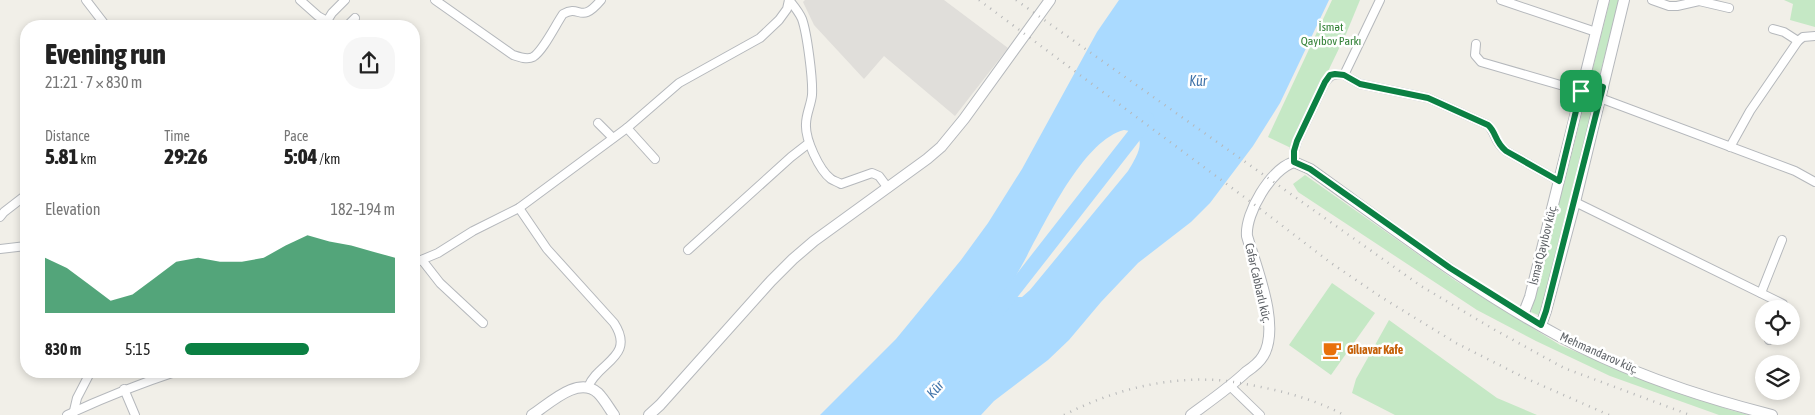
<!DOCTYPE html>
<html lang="en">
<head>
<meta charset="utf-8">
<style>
  body { margin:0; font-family:"Asap Condensed",sans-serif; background:#f6f6f6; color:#222; height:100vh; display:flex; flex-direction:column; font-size:19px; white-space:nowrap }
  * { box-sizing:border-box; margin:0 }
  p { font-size:16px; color:#767676 }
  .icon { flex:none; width:28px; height:28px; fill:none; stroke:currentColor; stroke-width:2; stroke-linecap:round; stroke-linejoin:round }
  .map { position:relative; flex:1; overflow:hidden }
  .panel { position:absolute; left:20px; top:20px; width:400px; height:358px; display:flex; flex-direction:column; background:#fff; border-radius:20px; box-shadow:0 2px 8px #0003 }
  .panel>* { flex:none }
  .fabs { position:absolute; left:1755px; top:300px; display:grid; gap:10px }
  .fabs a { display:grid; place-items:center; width:45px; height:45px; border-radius:50%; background:#fff; box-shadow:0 2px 8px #0003; font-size:25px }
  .pin { position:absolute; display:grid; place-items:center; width:42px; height:42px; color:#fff; margin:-21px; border-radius:10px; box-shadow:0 2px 8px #0006 }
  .round { display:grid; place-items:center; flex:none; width:52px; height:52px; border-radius:20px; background:#f6f6f6 }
  .headline { display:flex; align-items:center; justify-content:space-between; height:85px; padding:0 25px }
  h1 { font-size:28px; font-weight:800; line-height:38px }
  .metrics { display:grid; grid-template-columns:repeat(3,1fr); gap:8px; height:85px; padding:5px 25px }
  .metrics div { display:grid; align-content:center }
  .metrics b { font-size:21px; font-weight:800 }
  .metrics small { font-size:14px; font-weight:400 }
  .metrics p { font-size:14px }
  .chart { height:140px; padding:10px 25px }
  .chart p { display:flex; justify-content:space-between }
  .chart svg { width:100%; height:90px; margin-top:5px; fill:#0b8043; opacity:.7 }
  ul { padding:0 25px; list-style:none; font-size:16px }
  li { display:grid; grid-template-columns:80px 60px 1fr; align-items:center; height:38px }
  li i { height:12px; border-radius:6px; background:#0b8043 }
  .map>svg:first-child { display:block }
  .industrial { fill:#e0deda }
  .green { fill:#c5e8c5 }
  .water { fill:#aadaff; fill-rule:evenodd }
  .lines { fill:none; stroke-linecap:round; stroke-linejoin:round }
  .river { stroke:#aadaff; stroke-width:15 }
  .minor-casing { stroke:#b5b8bc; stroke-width:10 }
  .tertiary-casing { stroke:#b5b8bc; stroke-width:12 }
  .minor { stroke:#fff; stroke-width:8 }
  .tertiary { stroke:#fff; stroke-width:10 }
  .rail { stroke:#b6b7b8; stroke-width:2.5; stroke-dasharray:1 6; stroke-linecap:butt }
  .route-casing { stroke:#fff; stroke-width:10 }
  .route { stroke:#0b8043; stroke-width:6 }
  .labels { text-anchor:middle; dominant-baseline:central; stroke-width:5; stroke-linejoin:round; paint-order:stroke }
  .park-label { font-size:12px; fill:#348238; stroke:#fff }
  .street-label { font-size:12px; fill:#5f6368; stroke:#fff }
  .food-label { font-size:12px; font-weight:bold; fill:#c56008; stroke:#fff; text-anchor:start }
  .water-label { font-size:14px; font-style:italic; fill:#4174aa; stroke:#fff }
</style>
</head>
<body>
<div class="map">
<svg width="1815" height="415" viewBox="0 0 1815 415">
  <rect width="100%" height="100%" fill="#f1efe8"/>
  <path class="industrial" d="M805 0H944L1008 48 955 116 884 56 864 79 814 25 803 2Z"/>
  <g class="green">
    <path d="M1332 0H1360L1346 34 1291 148 1268 137Z"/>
    <path d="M1610 0H1619L1600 74 1592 72Z"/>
    <path d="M1784 0H1815V27L1790 20 1793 4Z"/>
    <path d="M1588 90 1597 91 1540 316 1531 312Z"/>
    <path d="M1305 175 1456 281 1560 345 1637 377 1730 410 1749 415H1719L1610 376 1536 341 1477 310 1298 192 1293 184Z"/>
    <path d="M1332 283 1375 313 1331 375 1289 345Z"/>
    <path d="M1389 320 1497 398 1537 415H1395L1352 393 1356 379Z"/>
  </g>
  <path class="water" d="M1119 0H1329L1280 103 1253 146 1210 203 1191 222 1138 263 1101 302 1069 340 1048 360 994 401 981 415H820L896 339 961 260 988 223 1022 169 1097 32ZM1124 130C1151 134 1137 156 1128 171L1030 290 1022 297H1011C1008 290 1012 285 1014 279 1038 240 1078 142 1124 130Z"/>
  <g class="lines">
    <path class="river" d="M998 310 1147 119"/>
    <g class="minor-casing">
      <g id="minor">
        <path d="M86 0 106 26"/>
        <path d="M300 0 318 16 327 21"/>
        <path d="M435 0 513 55C519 57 527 60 533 57 543 51 556 24 563 14 581 4 580 25 601 0"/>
        <path d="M789 0C794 6 799 12 802 19 807 33 813 79 812 95 811 105 806 114 806 124 805 139 819 170 831 179 834 181 838 182 841 184L872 173 879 176 888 188"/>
        <path d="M1501 0 1596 32"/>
        <path d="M1652 0 1669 6H1677L1699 1 1729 8"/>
        <path d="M324 26 332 13 345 0"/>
        <path d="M347 26 355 18"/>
        <path d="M1773 29 1784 32 1798 41"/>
        <path d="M1476 44 1475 55 1481 62 1581 91"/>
        <path d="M1344 75 1360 84 1428 98 1488 125C1496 133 1494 142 1506 151L1559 181"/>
        <path d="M1600 98 1795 171 1815 182"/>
        <path d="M598 123 613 138"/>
        <path d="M627 128 655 159"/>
        <path d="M1730 147 1750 111 1798 41 1803 37 1815 36"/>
        <path d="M1294 162V151L1297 141 1325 82C1331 74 1334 74 1344 75L1380 0"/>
        <path d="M1575 202 1783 304 1785 309"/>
        <path d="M519 208 547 249 614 323C636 357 598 362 588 387"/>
        <path d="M0 217 4 212 26 195"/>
        <path d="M0 249 26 246"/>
        <path d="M688 250 791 157 809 143"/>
        <path d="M422 260 440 283 483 323"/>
        <path d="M414 263 438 253 473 231 519 208 627 128 679 83 760 38 779 20 787 9 789 0"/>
        <path d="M1761 293 1782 240"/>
        <path d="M1769 340 1771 336"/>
        <path d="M1230 386 1260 415"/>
        <path d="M124 389 135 415"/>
        <path d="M67 415C103 398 139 384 178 371"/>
        <path d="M73 415 77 398 91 371"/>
      </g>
    </g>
    <g class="tertiary-casing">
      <g id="tertiary">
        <path d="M1583 82 1603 87"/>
        <path d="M1523 315 1530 297 1604 0"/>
        <path d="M1541 325 1546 311 1575 202 1624 0"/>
        <path d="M532 415C549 404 578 375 598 393 604 399 609 408 614 415"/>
        <path d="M649 415 660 405 771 281 793 259 814 241 927 159 941 147 964 119 1050 0"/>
        <path d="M1191 415C1210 401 1229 388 1246 372 1252 368 1259 363 1263 356 1281 327 1256 267 1247 236 1245 213 1271 169 1294 162L1310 169C1391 227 1471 289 1559 336 1624 371 1700 397 1772 415"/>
      </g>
    </g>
    <use href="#minor" class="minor"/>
    <use href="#tertiary" class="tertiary"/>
    <g class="rail">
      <path d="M979 0 1267 214 1331 263 1381 297 1456 343 1525 378 1609 415"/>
      <path d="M1016 0 1421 286 1495 330 1564 368 1690 415"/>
      <path d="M1064 415C1111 391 1163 377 1216 380 1231 381 1246 384 1261 387 1290 393 1318 401 1344 415"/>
    </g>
  </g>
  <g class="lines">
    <g class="route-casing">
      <path id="route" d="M1335 74 1344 75 1360 84 1428 98 1488 125C1497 133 1494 141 1506 151L1559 181 1583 82 1603 87 1546 311 1541 325 1450 268 1310 169 1294 162V151L1297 141 1325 82 1330 75Z"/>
    </g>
    <use href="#route" class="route"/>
  </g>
  <defs>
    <g id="cafe-bare" transform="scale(1.5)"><path d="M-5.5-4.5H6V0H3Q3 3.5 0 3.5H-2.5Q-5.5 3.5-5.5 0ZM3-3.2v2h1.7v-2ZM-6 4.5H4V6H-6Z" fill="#e8710a" stroke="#fff" stroke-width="2.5" paint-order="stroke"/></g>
  </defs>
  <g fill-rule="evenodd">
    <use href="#cafe-bare" x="1332" y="350"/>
  </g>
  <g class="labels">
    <g class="park-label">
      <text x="1331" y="27">İsmət<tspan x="1331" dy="14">Qayıbov Parkı</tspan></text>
    </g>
    <g class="street-label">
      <text transform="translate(1543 245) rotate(-76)">İsmət Qayıbov küç.</text>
      <text transform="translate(1258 283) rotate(77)">Cəfər Cabbarlı küç.</text>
      <text transform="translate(1599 353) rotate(24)">Mehmandarov küç.</text>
    </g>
    <g class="food-label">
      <text x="1347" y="350">Gilıavar Kafe</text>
    </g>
    <g class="water-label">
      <text x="1198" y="81">Kür</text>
      <text transform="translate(935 389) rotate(-48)">Kür</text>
    </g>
  </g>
</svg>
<div class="fabs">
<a><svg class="icon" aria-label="locate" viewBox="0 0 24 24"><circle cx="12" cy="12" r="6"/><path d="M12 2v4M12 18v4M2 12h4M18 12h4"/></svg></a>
<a><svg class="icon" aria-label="layers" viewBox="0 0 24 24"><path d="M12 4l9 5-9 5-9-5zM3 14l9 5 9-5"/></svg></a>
</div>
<div class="pin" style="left:1581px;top:91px;background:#1e9e55"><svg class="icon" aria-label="arrive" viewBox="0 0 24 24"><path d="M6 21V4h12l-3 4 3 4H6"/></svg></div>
<section class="panel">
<div class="headline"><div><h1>Evening run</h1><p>21:21 · 7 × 830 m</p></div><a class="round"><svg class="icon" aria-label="share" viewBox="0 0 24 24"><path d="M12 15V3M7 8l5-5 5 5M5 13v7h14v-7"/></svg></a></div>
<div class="metrics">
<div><p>Distance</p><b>5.81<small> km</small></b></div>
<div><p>Time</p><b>29:26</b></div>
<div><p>Pace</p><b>5:04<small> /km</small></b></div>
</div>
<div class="chart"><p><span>Elevation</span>182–194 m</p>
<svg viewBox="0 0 160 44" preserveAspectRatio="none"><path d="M0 44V17L10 22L20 30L30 38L40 35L50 27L60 19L70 17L80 19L90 19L100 17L110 11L120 6L130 9L140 11L150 14L160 17V44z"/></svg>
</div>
<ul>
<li><b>830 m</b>5:15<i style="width:59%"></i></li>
</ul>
</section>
</div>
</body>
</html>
